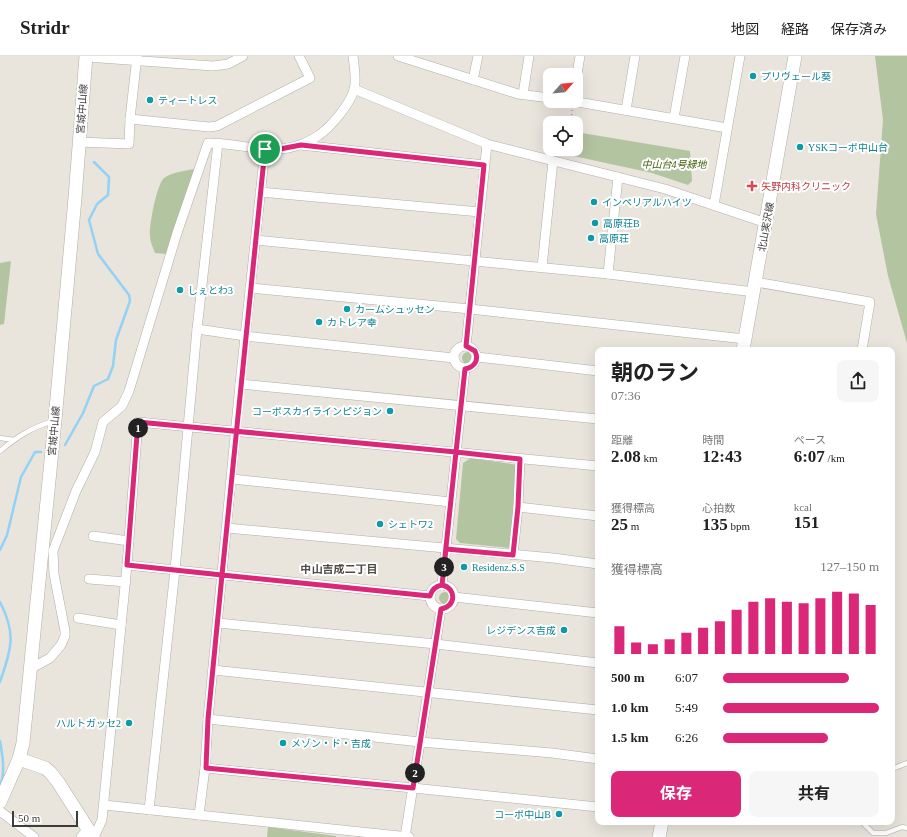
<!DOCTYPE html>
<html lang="ja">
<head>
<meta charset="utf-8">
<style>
  body { margin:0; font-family:"Times New Roman","Noto Sans JP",serif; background:#f6f6f6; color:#222; height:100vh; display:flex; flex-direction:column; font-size:15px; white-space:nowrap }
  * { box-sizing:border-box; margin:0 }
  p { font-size:13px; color:#767676 }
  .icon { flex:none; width:22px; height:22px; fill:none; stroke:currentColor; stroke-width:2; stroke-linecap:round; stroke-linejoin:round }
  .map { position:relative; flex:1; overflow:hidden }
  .panel { position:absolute; left:595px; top:291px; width:300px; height:478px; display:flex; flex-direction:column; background:#fff; border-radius:8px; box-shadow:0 4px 16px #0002 }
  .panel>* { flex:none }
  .needle { width:26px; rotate:63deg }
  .buttons { position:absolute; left:543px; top:12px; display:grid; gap:8px }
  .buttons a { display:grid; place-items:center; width:40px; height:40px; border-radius:8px; background:#fff; box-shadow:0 4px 16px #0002; font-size:20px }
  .scale { position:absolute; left:12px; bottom:10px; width:66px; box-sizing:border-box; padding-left:4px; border:2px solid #3f3d3a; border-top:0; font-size:11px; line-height:14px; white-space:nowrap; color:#3f3d3a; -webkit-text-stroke:3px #fff; paint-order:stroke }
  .pin { position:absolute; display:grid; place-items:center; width:34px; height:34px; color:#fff; margin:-17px; border:2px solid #fff; border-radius:50%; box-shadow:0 1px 4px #0007 }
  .km { position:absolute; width:20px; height:20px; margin:-10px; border-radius:50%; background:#222; color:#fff; font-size:11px; line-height:20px; text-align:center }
  .round { display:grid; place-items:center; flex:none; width:42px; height:42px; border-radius:8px; background:#f6f6f6 }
  .head { display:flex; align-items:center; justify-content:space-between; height:68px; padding:0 16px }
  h1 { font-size:22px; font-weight:700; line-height:30px }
  .figures { display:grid; grid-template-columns:repeat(3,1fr); gap:6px; height:68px; padding:4px 16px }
  .figures div { display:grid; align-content:center }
  .figures b { font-size:17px; font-weight:700 }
  .figures small { font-size:11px; font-weight:400 }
  .figures p { font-size:11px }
  .chart { height:112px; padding:8px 16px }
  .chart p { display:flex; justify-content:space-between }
  .chart svg { width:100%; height:72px; margin-top:4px; stroke:#db2777; stroke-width:6 }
  .action { display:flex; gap:8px; margin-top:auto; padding:8px 16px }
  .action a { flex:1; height:46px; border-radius:8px; background:#db2777; color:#fff; font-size:16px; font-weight:700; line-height:46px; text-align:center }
  .action a+a { background:#f6f6f6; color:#222 }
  ul { padding:0 16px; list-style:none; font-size:13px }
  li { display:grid; grid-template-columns:64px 48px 1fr; align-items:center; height:30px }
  li i { height:10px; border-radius:5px; background:#db2777 }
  header { display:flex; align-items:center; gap:24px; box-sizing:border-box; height:56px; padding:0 20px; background:#fff; border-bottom:1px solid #e0e0e0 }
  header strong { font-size:19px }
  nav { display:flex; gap:22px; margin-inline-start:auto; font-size:14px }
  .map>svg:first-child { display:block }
  .green { fill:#b3c4a1 }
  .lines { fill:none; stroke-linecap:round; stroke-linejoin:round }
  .stream { stroke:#92d2f6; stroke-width:2.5 }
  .lane-casing { stroke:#b2ada6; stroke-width:5.5 }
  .street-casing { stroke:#b2ada6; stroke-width:10 }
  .secondary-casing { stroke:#b2ada6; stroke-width:14 }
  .path { stroke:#a39f99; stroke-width:1.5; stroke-dasharray:1 3; stroke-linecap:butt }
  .lane { stroke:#fff; stroke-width:4.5 }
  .street { stroke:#fff; stroke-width:9 }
  .secondary { stroke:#fff; stroke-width:13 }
  .route-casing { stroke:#fff; stroke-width:8 }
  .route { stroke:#db2777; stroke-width:5 }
  .culture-dot { fill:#0f9aa8; stroke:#fff; stroke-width:1.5 }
  .health-dot { fill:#e0444e; stroke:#fff; stroke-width:1.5 }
  .labels { text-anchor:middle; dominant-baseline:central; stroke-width:4; stroke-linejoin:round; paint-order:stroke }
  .culture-label { font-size:10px; fill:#0d838f; stroke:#fff; text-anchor:start }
  .street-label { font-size:10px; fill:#3f3d3a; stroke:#fff }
  .park-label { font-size:10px; font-style:italic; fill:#40600c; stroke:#fff }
  .health-label { font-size:10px; fill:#be3a42; stroke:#fff; text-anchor:start }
  .neighbourhood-label { font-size:11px; font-weight:bold; fill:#504c45; stroke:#fff }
</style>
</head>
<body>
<header>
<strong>Stridr</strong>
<nav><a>地図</a><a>経路</a><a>保存済み</a></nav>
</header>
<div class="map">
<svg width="907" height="781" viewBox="0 0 907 781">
  <rect width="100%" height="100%" fill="#e9e4dc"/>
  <g class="green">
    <path d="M875 0H907V287L888 220 876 158 883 64Z"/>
    <path d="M576 76 690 95 692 125 688 129 652 117 569 99 570 93H576Z"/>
    <path d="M194 113 167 198 155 197C153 191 150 186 150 179 149 169 157 128 164 122 173 116 184 115 194 113Z"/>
    <path d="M11 205 4 268 0 269V207Z"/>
    <circle cx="468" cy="302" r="6"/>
    <path d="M471 402 518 409 511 492 460 487 456 483 463 407Z"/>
    <circle cx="445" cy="542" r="6"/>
    <path d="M268 771 336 780V781H267Z"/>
  </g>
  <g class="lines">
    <g class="stream">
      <path d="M65 389 83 357 94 330 108 323 113 310 116 284 130 245 129 239 98 198 89 164 97 148 108 139 109 121 94 106"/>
      <path d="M0 494 7 479 21 421 35 396H41"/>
      <path d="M0 546C17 579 11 593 0 626"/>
      <path d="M0 685C2 697 6 718 0 729"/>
    </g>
    <g class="lane-casing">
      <g id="lane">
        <path d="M0 382 14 384"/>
        <path d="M0 395C18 380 31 372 53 365"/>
        <path d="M892 713 907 707"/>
        <path d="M862 766 873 777H886L902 771 907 772"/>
      </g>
    </g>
    <g class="street-casing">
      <g id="street">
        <path d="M398 0 518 38 550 42"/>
        <path d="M86 1 213 10 228 8 243 0"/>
        <path d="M473 24 478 0"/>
        <path d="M576 24 580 0"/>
        <path d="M354 33 487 88 665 133 766 167"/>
        <path d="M523 38 529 0"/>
        <path d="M572 45 727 72"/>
        <path d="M626 54 635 0"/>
        <path d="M674 62 685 0"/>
        <path d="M130 63 209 71 217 70 310 22 299 0"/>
        <path d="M79 86 129 88 130 63 137 0"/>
        <path d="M301 89 484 109"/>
        <path d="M260 136 480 156"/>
        <path d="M714 149 740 0"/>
        <path d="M255 184 608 218 754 236"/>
        <path d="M542 211 553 105"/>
        <path d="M608 218 618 121"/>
        <path d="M756 226 870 246 862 294"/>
        <path d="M250 232 470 253 745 283"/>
        <path d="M197 273 245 280 454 302"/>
        <circle cx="465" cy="301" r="11"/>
        <path d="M466 290 487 88"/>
        <path d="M477 301 598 315"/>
        <path d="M240 328 598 363"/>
        <path d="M232 423 451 446"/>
        <path d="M518 451 598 460"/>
        <path d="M227 472 553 502 598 508"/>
        <path d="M93 480 129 485"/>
        <path d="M513 499 518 451 520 403"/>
        <path d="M127 509 430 540"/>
        <path d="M89 523 126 526"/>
        <path d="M442 529 465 313"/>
        <circle cx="442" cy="541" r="12"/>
        <path d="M454 541 598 557"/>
        <path d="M78 562 121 569"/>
        <path d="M218 567 436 588 598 607"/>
        <path d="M30 613 50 602 61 589 65 580V575L54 518 53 495 76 435 95 396 103 366 122 350 129 335 177 177 208 87C232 87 255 94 278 93 291 93 308 87 319 79 331 71 350 48 354 34 357 24 354 10 353 0"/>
        <path d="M213 614 598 654"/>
        <path d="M208 663 420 686 552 697 598 703"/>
        <path d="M205 712 413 732 598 751"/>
        <path d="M104 749 409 781"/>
        <path d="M149 754 175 514 197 273 218 87"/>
        <path d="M0 755 34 781"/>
        <path d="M199 759 205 712 208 663 240 328 265 93"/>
        <path d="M81 781 88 772"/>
        <path d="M94 781 102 764 127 509 138 366 598 410"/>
        <path d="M405 781 441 553"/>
      </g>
    </g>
    <g class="secondary-casing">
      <g id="secondary">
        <path d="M743 294 795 0"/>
        <path d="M19 703 45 712 50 716 58 726 93 781"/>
        <path d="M0 746 19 703 23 687 55 364 75 142 86 0"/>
        <path d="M659 781 662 766"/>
      </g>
    </g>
    <g class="path">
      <path d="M571 67 572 53"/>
      <path d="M565 97 566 93"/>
    </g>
    <use href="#lane" class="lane"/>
    <use href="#street" class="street"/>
    <use href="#secondary" class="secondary"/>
  </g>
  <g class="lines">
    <g class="route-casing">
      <path id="route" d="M265 93C250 235 236 377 222 519L127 509 138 366 456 396 442 529C457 532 456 551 441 553L413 732 206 712 208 663 222 519 430 540C432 533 436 530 442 529L446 493 513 499 518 451 520 403 456 396 465 313C475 311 479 304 475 295L466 290 484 109 301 89 280 93H265"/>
    </g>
    <use href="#route" class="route"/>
  </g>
  <g class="culture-dot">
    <circle cx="753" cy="20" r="4"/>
    <circle cx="150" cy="44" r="4"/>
    <circle cx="800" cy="91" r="4"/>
    <circle cx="594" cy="146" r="4"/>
    <circle cx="595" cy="167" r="4"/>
    <circle cx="591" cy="182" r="4"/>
    <circle cx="180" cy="234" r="4"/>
    <circle cx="347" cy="253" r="4"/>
    <circle cx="319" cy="266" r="4"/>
    <circle cx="390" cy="355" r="4"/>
    <circle cx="380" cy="468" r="4"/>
    <circle cx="464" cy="511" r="4"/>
    <circle cx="564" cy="574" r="4"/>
    <circle cx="129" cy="667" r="4"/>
    <circle cx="283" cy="687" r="4"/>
    <circle cx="559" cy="758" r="4"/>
  </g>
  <path class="health-dot" d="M750 124h4v4h4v4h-4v4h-4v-4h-4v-4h4z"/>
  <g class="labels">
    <g class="culture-label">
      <text x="761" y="20">プリヴェール葵</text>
      <text x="158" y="44">ティートレス</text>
      <text x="808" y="91">YSKコーポ中山台</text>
      <text x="602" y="146">インペリアルハイツ</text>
      <text x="603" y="167">高原荘B</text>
      <text x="599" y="182">高原荘</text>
      <text x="188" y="234">しぇとわ3</text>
      <text x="355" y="253">カームシュッセン</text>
      <text x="327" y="266">カトレア幸</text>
      <text x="382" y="355" text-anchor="end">コーポスカイラインピジョン</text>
      <text x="388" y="468">シェトワ2</text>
      <text x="472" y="511">Residenz.S.S</text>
      <text x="556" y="574" text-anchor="end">レジデンス吉成</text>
      <text x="121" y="667" text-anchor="end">ハルトガッセ2</text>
      <text x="291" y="687">メゾン・ド・吉成</text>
      <text x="551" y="758" text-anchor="end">コーポ中山B</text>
    </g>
    <g class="street-label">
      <text transform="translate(82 53) rotate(-86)">宮城中山線</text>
      <text transform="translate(766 171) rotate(-80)">北山実沢線</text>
      <text transform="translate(54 375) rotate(-85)">宮城中山線</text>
    </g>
    <g class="park-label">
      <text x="674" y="108">中山台4号緑地</text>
    </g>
    <g class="health-label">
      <text x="761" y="130">矢野内科クリニック</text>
    </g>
    <g class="neighbourhood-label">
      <text x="339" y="513">中山吉成二丁目</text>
    </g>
  </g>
</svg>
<div class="buttons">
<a><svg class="needle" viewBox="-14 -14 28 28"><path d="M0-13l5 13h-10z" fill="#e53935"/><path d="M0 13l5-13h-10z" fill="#767676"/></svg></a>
<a><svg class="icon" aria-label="locate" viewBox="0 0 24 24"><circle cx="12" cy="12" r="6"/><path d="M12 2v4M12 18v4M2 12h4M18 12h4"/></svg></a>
</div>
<div class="scale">50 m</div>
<div class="pin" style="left:265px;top:93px;background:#1e9e55"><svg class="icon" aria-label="arrive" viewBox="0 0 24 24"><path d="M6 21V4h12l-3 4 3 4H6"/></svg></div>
<b class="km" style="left:138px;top:372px">1</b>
<b class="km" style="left:415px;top:717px">2</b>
<b class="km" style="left:444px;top:511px">3</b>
<section class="panel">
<div class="head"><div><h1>朝のラン</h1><p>07:36</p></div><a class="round"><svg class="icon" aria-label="share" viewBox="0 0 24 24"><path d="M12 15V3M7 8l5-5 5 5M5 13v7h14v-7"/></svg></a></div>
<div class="figures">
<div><p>距離</p><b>2.08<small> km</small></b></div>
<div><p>時間</p><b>12:43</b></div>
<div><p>ペース</p><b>6:07<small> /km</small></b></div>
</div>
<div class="figures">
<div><p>獲得標高</p><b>25<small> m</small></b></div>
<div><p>心拍数</p><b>135<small> bpm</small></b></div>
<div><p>kcal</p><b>151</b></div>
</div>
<div class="chart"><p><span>獲得標高</span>127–150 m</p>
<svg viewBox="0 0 160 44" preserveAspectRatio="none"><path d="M5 44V27M15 44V37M25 44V38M35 44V35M45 44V31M55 44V28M65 44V24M75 44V17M85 44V12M95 44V10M105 44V12M115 44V13M125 44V10M135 44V6M145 44V7M155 44V14"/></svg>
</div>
<ul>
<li><b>500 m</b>6:07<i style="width:81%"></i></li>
<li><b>1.0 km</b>5:49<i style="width:100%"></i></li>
<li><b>1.5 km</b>6:26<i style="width:67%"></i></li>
</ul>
<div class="action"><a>保存</a><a>共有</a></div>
</section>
</div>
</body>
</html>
